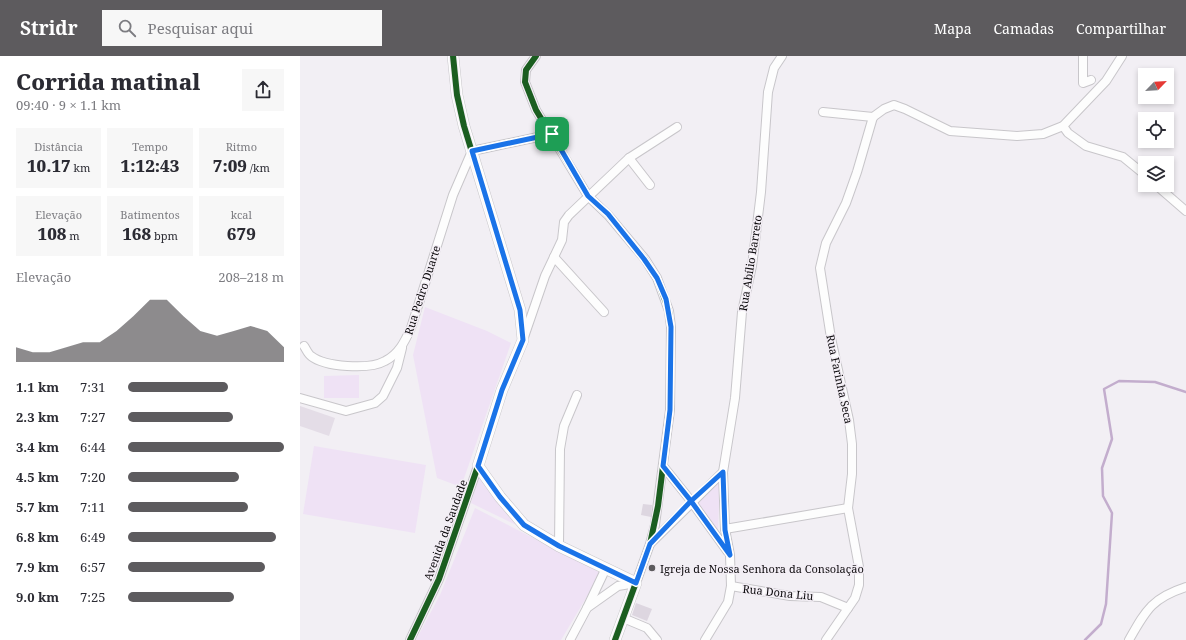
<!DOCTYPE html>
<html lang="pt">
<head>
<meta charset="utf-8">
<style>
  body { margin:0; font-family:"Noto Serif",serif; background:#f7f7f7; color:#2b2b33; height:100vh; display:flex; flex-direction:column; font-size:15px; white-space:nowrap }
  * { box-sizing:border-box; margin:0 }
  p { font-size:13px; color:#7c7c81 }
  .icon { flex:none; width:22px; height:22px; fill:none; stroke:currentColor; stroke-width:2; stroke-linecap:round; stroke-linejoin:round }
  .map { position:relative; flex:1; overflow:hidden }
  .drawer { display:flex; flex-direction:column; background:#fff; width:300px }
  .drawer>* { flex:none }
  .needle { width:26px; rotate:65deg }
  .controls { position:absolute; left:838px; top:12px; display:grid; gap:8px }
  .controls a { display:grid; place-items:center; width:36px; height:36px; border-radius:0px; background:#fff; box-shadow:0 2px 6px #0003; font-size:20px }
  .pin { position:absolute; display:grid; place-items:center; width:34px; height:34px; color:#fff; margin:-17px; border-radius:8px; box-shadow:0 2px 6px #0006 }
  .round { display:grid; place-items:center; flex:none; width:42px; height:42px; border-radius:0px; background:#f7f7f7 }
  .summary { display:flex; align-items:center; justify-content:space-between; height:68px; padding:0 16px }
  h1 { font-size:22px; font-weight:800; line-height:30px }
  .metrics { display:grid; grid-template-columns:repeat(3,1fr); gap:6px; height:68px; padding:4px 16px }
  .metrics div { display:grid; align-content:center; border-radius:0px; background:#f7f7f7; text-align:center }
  .metrics b { font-size:17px; font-weight:800 }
  .metrics small { font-size:11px; font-weight:400 }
  .metrics p { font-size:11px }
  .chart { height:112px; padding:8px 16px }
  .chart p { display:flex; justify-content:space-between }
  .chart svg { width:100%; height:72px; margin-top:4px; fill:#5d5b5e; opacity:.7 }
  ul { padding:0 16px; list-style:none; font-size:13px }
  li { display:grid; grid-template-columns:64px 48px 1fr; align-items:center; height:30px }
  li i { height:10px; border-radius:5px; background:#5d5b5e }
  header { display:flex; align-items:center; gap:24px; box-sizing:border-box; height:56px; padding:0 20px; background:#5d5b5e; color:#fff }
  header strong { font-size:19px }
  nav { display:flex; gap:22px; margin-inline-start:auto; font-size:14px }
  .search { width:280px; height:36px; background:#f7f7f7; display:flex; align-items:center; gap:10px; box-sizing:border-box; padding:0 14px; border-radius:0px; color:#7c7c81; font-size:15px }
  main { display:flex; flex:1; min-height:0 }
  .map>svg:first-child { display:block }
  .built { fill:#e4dde7 }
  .green { fill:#efe2f5 }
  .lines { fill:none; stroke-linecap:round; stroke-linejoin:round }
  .stream { stroke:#c3adcd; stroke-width:2.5 }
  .building { fill:#ddd6e0 }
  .street-casing { stroke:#c8c6ca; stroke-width:10 }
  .secondary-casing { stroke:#c8c6ca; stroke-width:12 }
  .street { stroke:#fdfdfd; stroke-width:8 }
  .secondary { stroke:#fdfdfd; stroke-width:11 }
  .cycleway-casing { stroke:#f3eef5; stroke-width:8 }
  .cycleway { stroke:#1b5e20; stroke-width:6 }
  .route-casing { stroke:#fff; stroke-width:8 }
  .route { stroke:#1a73e8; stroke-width:5 }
  .poi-dot { fill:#5d5b5e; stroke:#f3eef5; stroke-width:1.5 }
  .labels { text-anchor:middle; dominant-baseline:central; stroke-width:3; stroke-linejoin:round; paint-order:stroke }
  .street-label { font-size:11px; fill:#0d0b0d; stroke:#f3eef5 }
  .poi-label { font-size:11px; fill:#0d0b0d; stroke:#f3eef5; text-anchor:start }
</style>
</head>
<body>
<header>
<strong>Stridr</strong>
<div class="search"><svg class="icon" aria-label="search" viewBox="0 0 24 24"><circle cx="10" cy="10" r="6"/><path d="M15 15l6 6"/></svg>Pesquisar aqui</div>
<nav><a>Mapa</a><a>Camadas</a><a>Compartilhar</a></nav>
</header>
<main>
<section class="drawer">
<div class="summary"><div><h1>Corrida matinal</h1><p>09:40 · 9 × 1.1 km</p></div><a class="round"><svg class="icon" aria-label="share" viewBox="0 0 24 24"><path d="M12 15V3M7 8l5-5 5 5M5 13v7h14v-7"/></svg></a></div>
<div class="metrics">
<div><p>Distância</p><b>10.17<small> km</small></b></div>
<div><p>Tempo</p><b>1:12:43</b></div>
<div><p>Ritmo</p><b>7:09<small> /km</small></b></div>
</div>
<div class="metrics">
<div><p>Elevação</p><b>108<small> m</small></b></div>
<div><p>Batimentos</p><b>168<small> bpm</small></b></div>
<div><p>kcal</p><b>679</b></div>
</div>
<div class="chart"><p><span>Elevação</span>208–218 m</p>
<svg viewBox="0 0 160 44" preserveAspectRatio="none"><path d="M0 44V35L10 38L20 38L30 35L40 32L50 32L60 25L70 16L80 6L90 6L100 16L110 25L120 28L130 25L140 22L150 25L160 35V44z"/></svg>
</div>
<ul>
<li><b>1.1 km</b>7:31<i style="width:64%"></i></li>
<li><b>2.3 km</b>7:27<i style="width:67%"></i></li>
<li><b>3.4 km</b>6:44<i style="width:100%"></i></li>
<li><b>4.5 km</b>7:20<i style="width:71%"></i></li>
<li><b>5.7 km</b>7:11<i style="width:77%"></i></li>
<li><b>6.8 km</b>6:49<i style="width:95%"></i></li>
<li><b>7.9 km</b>6:57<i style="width:88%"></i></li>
<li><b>9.0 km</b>7:25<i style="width:68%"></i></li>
</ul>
</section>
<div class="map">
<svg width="886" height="584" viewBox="0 0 886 584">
  <rect width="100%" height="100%" fill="#f2eff4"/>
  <path class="built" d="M0 350 35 362 29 380 0 370Z"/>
  <g class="green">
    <path d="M125 251 187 275 211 287 161 431 137 422 113 299Z"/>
    <path d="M59 319V342H24V320Z"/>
    <path d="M14 390 126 409 115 477 3 458Z"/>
    <path d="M179 421 216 469 171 447Z"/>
    <path d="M420 423 418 475 396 445Z"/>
    <path d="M175 452 301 517 261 584H116L140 539Z"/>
  </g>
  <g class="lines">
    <path class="stream" d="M785 584 801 568 806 548 812 457 803 440 802 412 812 383 804 333 819 325 855 326 886 336"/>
  </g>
  <g class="building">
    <path d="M343 448 352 449 351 461 341 459Z"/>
    <path d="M336 547 352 553 347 565 332 559Z"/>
  </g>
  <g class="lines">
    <g class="street-casing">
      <g id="street">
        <path d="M236 0 226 14 225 26 236 54 288 140 308 159 345 203 357 222 369 255 371 271 370 354 355 469 350 488 336 527 318 530 287 552 270 584"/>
        <path d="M783 0V27L791 24"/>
        <path d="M523 56 573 61"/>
        <path d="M573 61 584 53 594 49 605 53 650 75 717 80 743 78 763 70 806 25 822 0"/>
        <path d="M763 70 768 77 786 90 823 101 845 119"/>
        <path d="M329 102 350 129"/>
        <path d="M856 129 886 155"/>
        <path d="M254 201 304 256"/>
        <path d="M224 281 245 220 262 184 264 166 269 159 329 102 377 71"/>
        <path d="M4 290C6 293 8 298 11 300 25 311 69 314 85 305 99 298 105 285 111 272L153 139 172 95 252 78"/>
        <path d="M0 342 46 355 75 347 83 340 97 312 102 292"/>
        <path d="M363 410 391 445 428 496"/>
        <path d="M425 473 548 452"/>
        <path d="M351 487 423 416"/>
        <path d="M259 490 260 393 264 370 277 339"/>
        <path d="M431 530 490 540 521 541 548 552"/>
        <path d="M287 552 306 512"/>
        <path d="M323 562 347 572 357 584"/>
        <path d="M110 584 139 523 178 410"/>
        <path d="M405 584 428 546 431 530 430 499 425 473 423 416 435 342 442 256 452 210 461 136 468 36 474 12 482 0"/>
        <path d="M526 584 555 542 559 529V511L548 452 552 418V388L549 364 531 282 520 212 526 187 546 147 557 116 573 61"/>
        <path d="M829 584C846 554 852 542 886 531"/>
      </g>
    </g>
    <g class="secondary-casing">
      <path id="secondary" d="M153 0 157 39 164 70 220 254 223 284 202 334 178 410 200 441 224 469 259 490 336 527 315 584"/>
    </g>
    <use href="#street" class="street"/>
    <use href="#secondary" class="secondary"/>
    <g class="cycleway-casing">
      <g id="cycleway">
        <path d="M236 0 226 14 225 26 236 54 288 140 308 159 345 203 357 222 369 255 371 271 370 354 358 450 350 488 315 584"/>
        <path d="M110 584 139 523 178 410 202 334 223 284 220 254 164 70 157 39 153 0"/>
      </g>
    </g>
    <use href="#cycleway" class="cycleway"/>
  </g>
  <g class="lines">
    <g class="route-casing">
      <path id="route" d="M252 78 172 95 220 254 223 284 202 334 178 410 200 441 224 469 259 490 336 527 350 488 391 445 430 499 425 474 423 416 391 445 363 410 370 354 371 271 366 243 357 222 344 203 308 158 288 140 252 78"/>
    </g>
    <use href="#route" class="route"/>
  </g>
  <circle class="poi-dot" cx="352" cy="512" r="4"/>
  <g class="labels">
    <g class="street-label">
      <text transform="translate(450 207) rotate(-81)">Rua Abílio Barreto</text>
      <text transform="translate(122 234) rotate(-72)">Rua Pedro Duarte</text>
      <text transform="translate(540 323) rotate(78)">Rua Farinha Seca</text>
      <text transform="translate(145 474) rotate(-70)">Avenida da Saudade</text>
      <text transform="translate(478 536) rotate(6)">Rua Dona Liu</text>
    </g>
    <g class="poi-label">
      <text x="360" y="512">Igreja de Nossa Senhora da Consolação</text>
    </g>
  </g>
</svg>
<div class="controls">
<a><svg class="needle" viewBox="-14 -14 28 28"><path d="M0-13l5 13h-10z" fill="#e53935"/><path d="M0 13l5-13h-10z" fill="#7c7c81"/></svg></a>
<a><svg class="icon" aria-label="locate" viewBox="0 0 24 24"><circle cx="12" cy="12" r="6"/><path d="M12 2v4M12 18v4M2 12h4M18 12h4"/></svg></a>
<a><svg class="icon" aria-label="layers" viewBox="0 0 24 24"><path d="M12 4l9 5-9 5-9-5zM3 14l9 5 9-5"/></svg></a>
</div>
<div class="pin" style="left:252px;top:78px;background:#1e9e55"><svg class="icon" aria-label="arrive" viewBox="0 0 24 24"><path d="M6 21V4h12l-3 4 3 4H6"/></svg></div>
</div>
</main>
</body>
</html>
